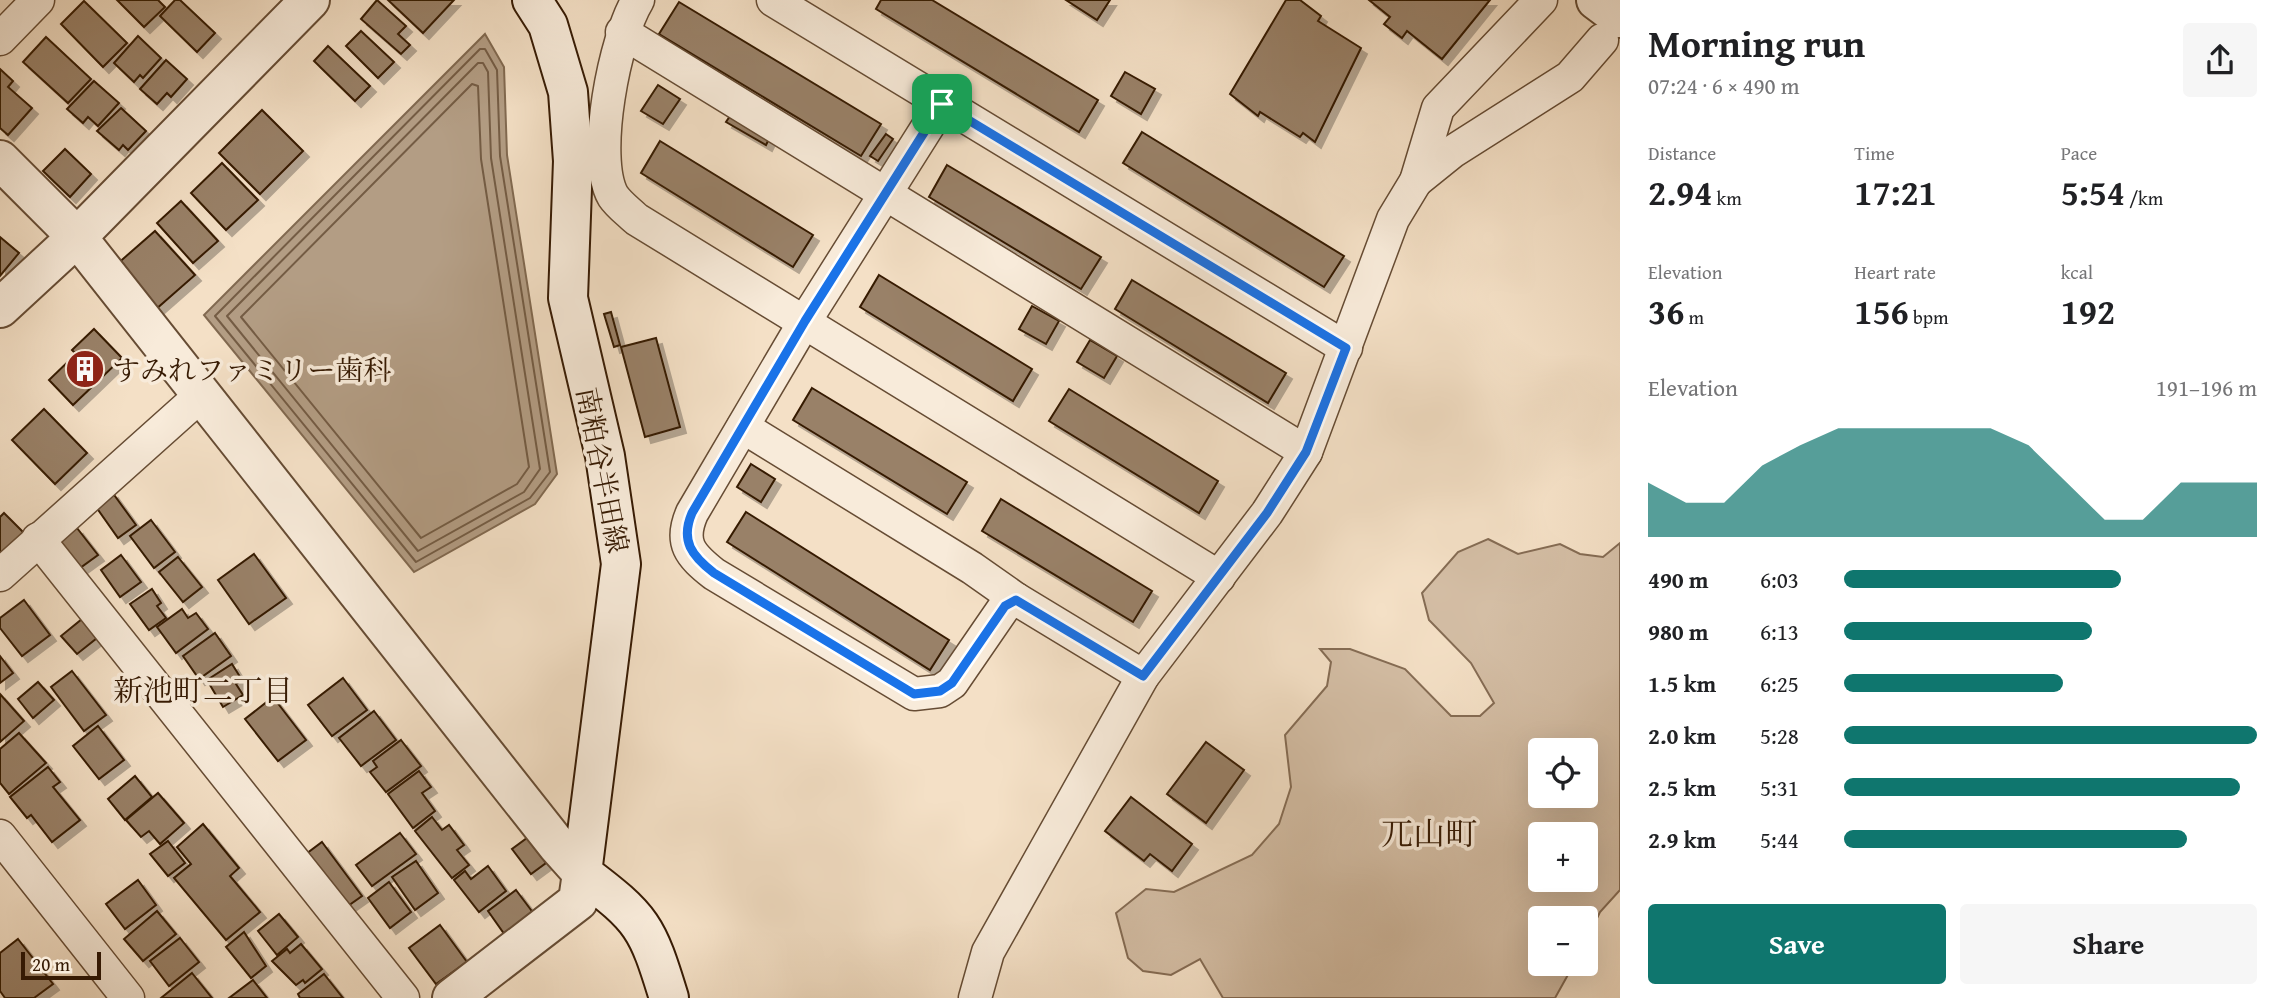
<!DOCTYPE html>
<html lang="en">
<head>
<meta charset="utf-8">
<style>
  body { margin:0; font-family:"Gentium Book Plus","Noto Serif JP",serif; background:#f6f6f6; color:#202124; height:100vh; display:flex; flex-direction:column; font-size:26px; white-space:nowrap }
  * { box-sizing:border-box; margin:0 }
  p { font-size:23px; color:#757577 }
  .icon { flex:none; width:38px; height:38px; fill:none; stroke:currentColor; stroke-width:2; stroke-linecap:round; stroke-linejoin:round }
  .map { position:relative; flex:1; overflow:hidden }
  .panel { display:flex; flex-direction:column; background:#fff; width:665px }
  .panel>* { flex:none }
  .controls { position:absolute; left:1528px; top:738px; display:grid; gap:14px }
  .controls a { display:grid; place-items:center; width:70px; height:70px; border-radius:7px; background:#fff; box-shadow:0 7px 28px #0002; font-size:35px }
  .scale { position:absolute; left:21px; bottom:18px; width:80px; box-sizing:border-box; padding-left:7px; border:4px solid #361a03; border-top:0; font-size:19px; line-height:24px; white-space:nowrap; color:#361a03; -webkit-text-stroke:5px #f8ebda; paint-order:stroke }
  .pin { position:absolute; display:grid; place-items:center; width:60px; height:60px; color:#fff; margin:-30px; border-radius:14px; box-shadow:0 4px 10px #0006 }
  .round { display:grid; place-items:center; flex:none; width:74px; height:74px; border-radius:7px; background:#f6f6f6 }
  .summary { display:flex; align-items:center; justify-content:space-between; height:119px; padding:0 28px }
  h1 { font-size:38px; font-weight:700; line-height:52px }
  .stats { display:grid; grid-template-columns:repeat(3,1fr); gap:10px; height:119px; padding:7px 28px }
  .stats div { display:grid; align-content:center }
  .stats b { font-size:35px; font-weight:700 }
  .stats small { font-size:19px; font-weight:400 }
  .stats p { font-size:19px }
  .chart { height:196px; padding:14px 28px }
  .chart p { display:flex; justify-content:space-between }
  .chart svg { width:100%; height:126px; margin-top:7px; fill:#0f766e; opacity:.7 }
  .primary-button { display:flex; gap:14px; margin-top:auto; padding:14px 28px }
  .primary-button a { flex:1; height:80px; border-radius:7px; background:#0f766e; color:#fff; font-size:28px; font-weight:700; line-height:80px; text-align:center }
  .primary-button a+a { background:#f6f6f6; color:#202124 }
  ul { padding:0 28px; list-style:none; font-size:23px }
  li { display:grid; grid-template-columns:112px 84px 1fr; align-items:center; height:52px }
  li i { height:18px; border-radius:9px; background:#0f766e }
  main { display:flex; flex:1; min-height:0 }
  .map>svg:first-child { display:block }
  .green { fill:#d4bea5; stroke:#856c54; stroke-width:2; fill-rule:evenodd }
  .water { fill:#b39d84; stroke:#816950; stroke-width:2 }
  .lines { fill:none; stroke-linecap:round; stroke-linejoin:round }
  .shore { stroke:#745c44; stroke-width:2 }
  .building { fill:#998168; stroke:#361a03; stroke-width:2; filter:url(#shadow) }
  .minor-casing { stroke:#664c34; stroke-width:35 }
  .tertiary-casing { stroke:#664c34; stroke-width:42 }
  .secondary-casing { stroke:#361a03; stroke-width:42 }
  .minor { stroke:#f8ebda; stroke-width:32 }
  .tertiary { stroke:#f8ebda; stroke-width:38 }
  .secondary { stroke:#f8ebda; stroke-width:38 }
  .route-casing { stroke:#fff; stroke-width:14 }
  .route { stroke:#1a73e8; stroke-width:9 }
  .labels { text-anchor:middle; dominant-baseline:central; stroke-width:7; stroke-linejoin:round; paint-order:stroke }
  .poi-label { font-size:28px; fill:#361a03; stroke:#f8ebda; text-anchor:start }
  .street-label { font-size:28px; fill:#361a03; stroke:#f8ebda }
  .neighbourhood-label { font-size:30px; fill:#361a03; stroke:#f8ebda }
  .quarter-label { font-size:32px; fill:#361a03; stroke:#f8ebda }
</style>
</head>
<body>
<main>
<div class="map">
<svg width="1620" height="998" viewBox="0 0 1620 998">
  <defs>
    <filter id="shadow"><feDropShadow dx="6" dy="6" stdDeviation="0" flood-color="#0004"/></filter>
  </defs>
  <rect width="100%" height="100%" fill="#f4e0c6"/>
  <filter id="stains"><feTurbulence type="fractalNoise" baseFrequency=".00286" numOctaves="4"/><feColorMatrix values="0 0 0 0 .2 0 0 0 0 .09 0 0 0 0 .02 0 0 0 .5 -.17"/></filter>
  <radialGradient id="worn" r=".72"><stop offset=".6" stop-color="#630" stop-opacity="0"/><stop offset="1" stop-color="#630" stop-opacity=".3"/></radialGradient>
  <path class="green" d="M1488 539 1518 554 1560 544 1580 554 1603 557 1620 543V890L1600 912 1586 941V919H1540V964H1574L1555 998H1223L1200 959 1171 975 1143 971 1128 958 1116 913 1146 889 1174 892 1252 855 1279 824 1291 787 1285 735 1327 686 1331 662 1320 649H1350L1405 669 1451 716H1480L1494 703 1471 663 1429 620 1422 593 1458 552ZM1540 751H1586V796H1540ZM1540 835H1586V880H1540Z"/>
  <path class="water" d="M485 34 504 67 507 155 557 474 535 504 414 572 204 315Z"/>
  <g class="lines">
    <g class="shore">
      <path d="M480 49H485L497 70 500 156 550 472 530 498 416 562 215 316Z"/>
      <path d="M478 63H483L488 72 491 158 540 469 524 492 418 551 227 316Z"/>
      <path d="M472 84 478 86 481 159 529 467 517 484 421 538 241 317Z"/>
    </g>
  </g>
  <g class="building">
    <path d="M117 0H158L165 7 144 27Z"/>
    <path d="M175 0H180L215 33 197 52 160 16Z"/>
    <path d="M377 0 406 26 398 34 410 45 401 54 361 19Z"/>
    <path d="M388 0H454L423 33Z"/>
    <path d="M881 0H932L1098 100 1079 132 876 9Z"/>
    <path d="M1066 0H1110L1097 20Z"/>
    <path d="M1286 0H1300L1321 16 1318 21 1361 48 1315 142 1303 133 1300 137 1260 112 1258 116 1230 94Z"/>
    <path d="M1369 0H1490L1442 59 1407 31 1402 38 1384 24 1390 17Z"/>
    <path d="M84 1 127 43 103 67 61 24Z"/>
    <path d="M679 2 881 124 861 156 659 34Z"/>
    <path d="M361 31 394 62 378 78 346 46Z"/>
    <path d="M138 36 161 58 143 78 140 75 134 82 114 63Z"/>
    <path d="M46 37 91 79 68 103 23 62Z"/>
    <path d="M328 46 370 86 355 101 314 61Z"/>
    <path d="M166 60 187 79 171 97 167 93 157 104 140 89Z"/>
    <path d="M0 69 13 81 8 87 32 108 8 135 0 128Z"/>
    <path d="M1125 72 1155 89 1141 114 1111 96Z"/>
    <path d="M94 81 119 103 98 126 88 117 83 123 67 109Z"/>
    <path d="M658 85 680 99 663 124 641 111Z"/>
    <path d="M121 108 146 131 128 150 123 145 119 150 97 131Z"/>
    <path d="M262 110 303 151 260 194 219 153Z"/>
    <path d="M730 116 769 139 766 145 726 122Z"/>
    <path d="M1142 132 1344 256 1324 287 1123 163Z"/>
    <path d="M886 134 893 139 878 161 870 156Z"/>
    <path d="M660 141 813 235 793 267 641 173Z"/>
    <path d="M65 149 91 174 70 197 43 171Z"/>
    <path d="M222 163 258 200 226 230 191 193Z"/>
    <path d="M947 165 1101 257 1081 289 929 197Z"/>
    <path d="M181 201 218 241 193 263 157 223Z"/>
    <path d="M155 231 195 275 155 310 116 265Z"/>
    <path d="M0 237 19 253 0 276Z"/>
    <path d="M879 275 1032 369 1013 401 860 307Z"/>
    <path d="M1132 280 1286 373 1268 403 1115 309Z"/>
    <path d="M1032 306 1059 321 1046 344 1019 329Z"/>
    <path d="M611 312 620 345 614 347 604 314Z"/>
    <path d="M94 329 122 358 73 405 49 380 76 354 72 350Z"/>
    <path d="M656 338 680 427 645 437 621 347Z"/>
    <path d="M1090 340 1117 356 1104 378 1077 362Z"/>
    <path d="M812 388 967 482 947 514 793 420Z"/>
    <path d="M1069 389 1218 481 1199 513 1049 421Z"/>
    <path d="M44 409 87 453 55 484 12 440Z"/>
    <path d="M751 464 775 479 761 502 737 487Z"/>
    <path d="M112 492 136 525 118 538 94 504Z"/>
    <path d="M1001 499 1152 591 1133 622 982 531Z"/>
    <path d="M746 512 949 640 930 670 727 542Z"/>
    <path d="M4 513 25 534 3 556 0 553V517Z"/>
    <path d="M151 520 175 552 154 568 130 536Z"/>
    <path d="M77 528 98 555 80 568 60 541Z"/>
    <path d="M254 554 286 598 249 624 218 580Z"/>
    <path d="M121 555 141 582 120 597 101 570Z"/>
    <path d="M178 557 202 587 183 602 159 572Z"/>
    <path d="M152 589 161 603 157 606 166 618 149 630 130 604Z"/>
    <path d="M24 600 50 635 22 656 0 628V618Z"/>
    <path d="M182 609 188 618 196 613 208 629 176 653 157 627Z"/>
    <path d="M82 619 97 638 77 654 61 636Z"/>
    <path d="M215 633 231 656 199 679 183 656Z"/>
    <path d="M0 656 13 673 0 683Z"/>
    <path d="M232 664 242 680 236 684 243 695 223 707 207 680Z"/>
    <path d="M72 671 106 715 84 731 51 687Z"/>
    <path d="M343 678 367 710 332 736 308 705Z"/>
    <path d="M38 682 54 700 33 718 18 699Z"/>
    <path d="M0 694 24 721 0 742Z"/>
    <path d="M273 697 306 740 278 761 245 719Z"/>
    <path d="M374 711 396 740 361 766 339 738Z"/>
    <path d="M98 726 124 760 99 779 73 746Z"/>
    <path d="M19 733 46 763 9 794 0 783V749Z"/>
    <path d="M401 740 421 766 386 792 370 772 377 767 373 761Z"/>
    <path d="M1206 742 1244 770 1206 823 1167 794Z"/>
    <path d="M48 767 60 782 53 787 80 820 52 842 31 815 27 818 10 797Z"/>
    <path d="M419 771 431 787 422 793 435 811 413 828 388 794Z"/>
    <path d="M135 776 152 797 125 820 108 799Z"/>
    <path d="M158 793 184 823 160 844 149 831 141 837 126 820Z"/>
    <path d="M1131 797 1192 844 1172 871 1150 854 1144 861 1105 831Z"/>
    <path d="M432 817 442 830 449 825 464 845 457 850 469 865 452 878 415 831Z"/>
    <path d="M203 824 239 868 230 876 260 912 226 940 174 878 191 864 177 847Z"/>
    <path d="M400 833 416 854 372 886 356 865Z"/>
    <path d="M527 838 546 863 531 874 512 849Z"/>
    <path d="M168 841 185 863 168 876 150 854Z"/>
    <path d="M322 842 362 896 345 908 306 854Z"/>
    <path d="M416 861 438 893 415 910 392 877Z"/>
    <path d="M488 866 506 891 479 912 454 880 465 871 471 879Z"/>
    <path d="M138 880 156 905 125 929 106 904Z"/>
    <path d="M389 882 411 912 390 928 368 898Z"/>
    <path d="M516 890 534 914 505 935 488 911Z"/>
    <path d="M157 911 176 934 143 961 124 939Z"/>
    <path d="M279 914 298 937 277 955 258 931Z"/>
    <path d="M440 925 467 962 436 984 409 948Z"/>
    <path d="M244 932 266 966 251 978 226 947Z"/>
    <path d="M180 938 199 962 169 986 150 961Z"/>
    <path d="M18 939 53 984 34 998H5L0 991V953Z"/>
    <path d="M301 944 322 969 305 983 303 980 296 985 272 961 287 949 290 953Z"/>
    <path d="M192 973 212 998H161Z"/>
    <path d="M324 974 343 998H300L298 994Z"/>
    <path d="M253 980 267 998H229Z"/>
  </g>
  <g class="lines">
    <g class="minor-casing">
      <g id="minor">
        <path d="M638 0C615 37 591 157 613 196 619 205 629 212 636 219L1219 577"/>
        <path d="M773 0 1346 348"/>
        <path d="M622 32 1306 452"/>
        <path d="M0 39 38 0"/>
        <path d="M942 104 805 321 692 513C679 543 690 555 714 574L914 694 940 691 952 683 1005 606 1016 599 1143 676"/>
        <path d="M1416 181 1452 152 1570 77 1602 40"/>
        <path d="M743 427 972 568 1016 599"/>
        <path d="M38 539 403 998"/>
        <path d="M0 575 200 396"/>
        <path d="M0 836 128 998"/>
        <path d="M975 998 988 952 1143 676 1267 513 1306 452 1393 219 1416 181 1438 108 1541 0"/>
      </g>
    </g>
    <g class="tertiary-casing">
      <g id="tertiary">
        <path d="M1596 0 1620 18"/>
        <path d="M0 160 77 237 557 845 582 873 578 901 452 998"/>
        <path d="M0 308 77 237 310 0"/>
      </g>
    </g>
    <g class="secondary-casing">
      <path id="secondary" d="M532 0 548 25 568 92 573 161 568 298 605 456 621 564 582 873C643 919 647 926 669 998"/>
    </g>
    <use href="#minor" class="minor"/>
    <use href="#tertiary" class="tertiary"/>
    <use href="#secondary" class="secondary"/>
  </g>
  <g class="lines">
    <g class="route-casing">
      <path id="route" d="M942 104 1346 348 1306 452 1267 513 1143 676 1016 600 1005 606 952 683 940 691 914 694 714 573C692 556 680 541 692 513L805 321Z"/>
    </g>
    <use href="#route" class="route"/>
  </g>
  <defs>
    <g id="building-disc" transform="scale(2.0125)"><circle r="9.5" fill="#8f2418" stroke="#f8ebda"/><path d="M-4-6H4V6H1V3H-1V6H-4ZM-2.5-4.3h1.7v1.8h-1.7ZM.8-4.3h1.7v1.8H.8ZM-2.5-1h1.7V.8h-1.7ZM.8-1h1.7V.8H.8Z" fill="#fff"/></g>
  </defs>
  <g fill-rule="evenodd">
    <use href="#building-disc" x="85" y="369"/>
  </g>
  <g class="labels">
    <g class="poi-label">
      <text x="112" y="369">すみれファミリー歯科</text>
    </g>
    <g class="street-label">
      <text transform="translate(603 470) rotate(79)">南粕谷半田線</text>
    </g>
    <g class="neighbourhood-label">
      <text x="203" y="690">新池町二丁目</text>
    </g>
    <g class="quarter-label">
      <text x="1429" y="833">兀山町</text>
    </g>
  </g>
  <rect width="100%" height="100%" filter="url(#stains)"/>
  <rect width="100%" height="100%" fill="url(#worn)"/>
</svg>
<div class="controls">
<a><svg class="icon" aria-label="locate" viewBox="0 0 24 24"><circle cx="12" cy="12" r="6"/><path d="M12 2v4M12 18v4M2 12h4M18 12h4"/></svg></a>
<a>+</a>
<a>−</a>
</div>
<div class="scale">20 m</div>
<div class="pin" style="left:942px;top:104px;background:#1e9e55"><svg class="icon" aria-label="arrive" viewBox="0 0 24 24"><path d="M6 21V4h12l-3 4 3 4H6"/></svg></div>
</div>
<section class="panel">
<div class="summary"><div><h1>Morning run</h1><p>07:24 · 6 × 490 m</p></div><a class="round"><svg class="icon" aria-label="share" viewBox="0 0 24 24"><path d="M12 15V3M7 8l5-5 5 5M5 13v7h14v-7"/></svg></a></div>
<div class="stats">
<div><p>Distance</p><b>2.94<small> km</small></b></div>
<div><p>Time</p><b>17:21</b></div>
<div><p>Pace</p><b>5:54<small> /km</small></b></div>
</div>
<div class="stats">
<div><p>Elevation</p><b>36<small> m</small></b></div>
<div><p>Heart rate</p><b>156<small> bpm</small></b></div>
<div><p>kcal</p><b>192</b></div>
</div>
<div class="chart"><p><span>Elevation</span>191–196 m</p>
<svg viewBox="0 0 160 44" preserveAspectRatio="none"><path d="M0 44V25L10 32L20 32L30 19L40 12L50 6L60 6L70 6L80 6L90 6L100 12L110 25L120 38L130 38L140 25L150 25L160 25V44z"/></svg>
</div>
<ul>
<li><b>490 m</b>6:03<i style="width:67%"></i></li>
<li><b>980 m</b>6:13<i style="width:60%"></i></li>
<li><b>1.5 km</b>6:25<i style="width:53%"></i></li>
<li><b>2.0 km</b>5:28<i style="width:100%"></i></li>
<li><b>2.5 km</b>5:31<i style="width:96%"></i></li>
<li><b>2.9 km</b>5:44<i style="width:83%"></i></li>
</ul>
<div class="primary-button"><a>Save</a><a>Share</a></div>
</section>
</main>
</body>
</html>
